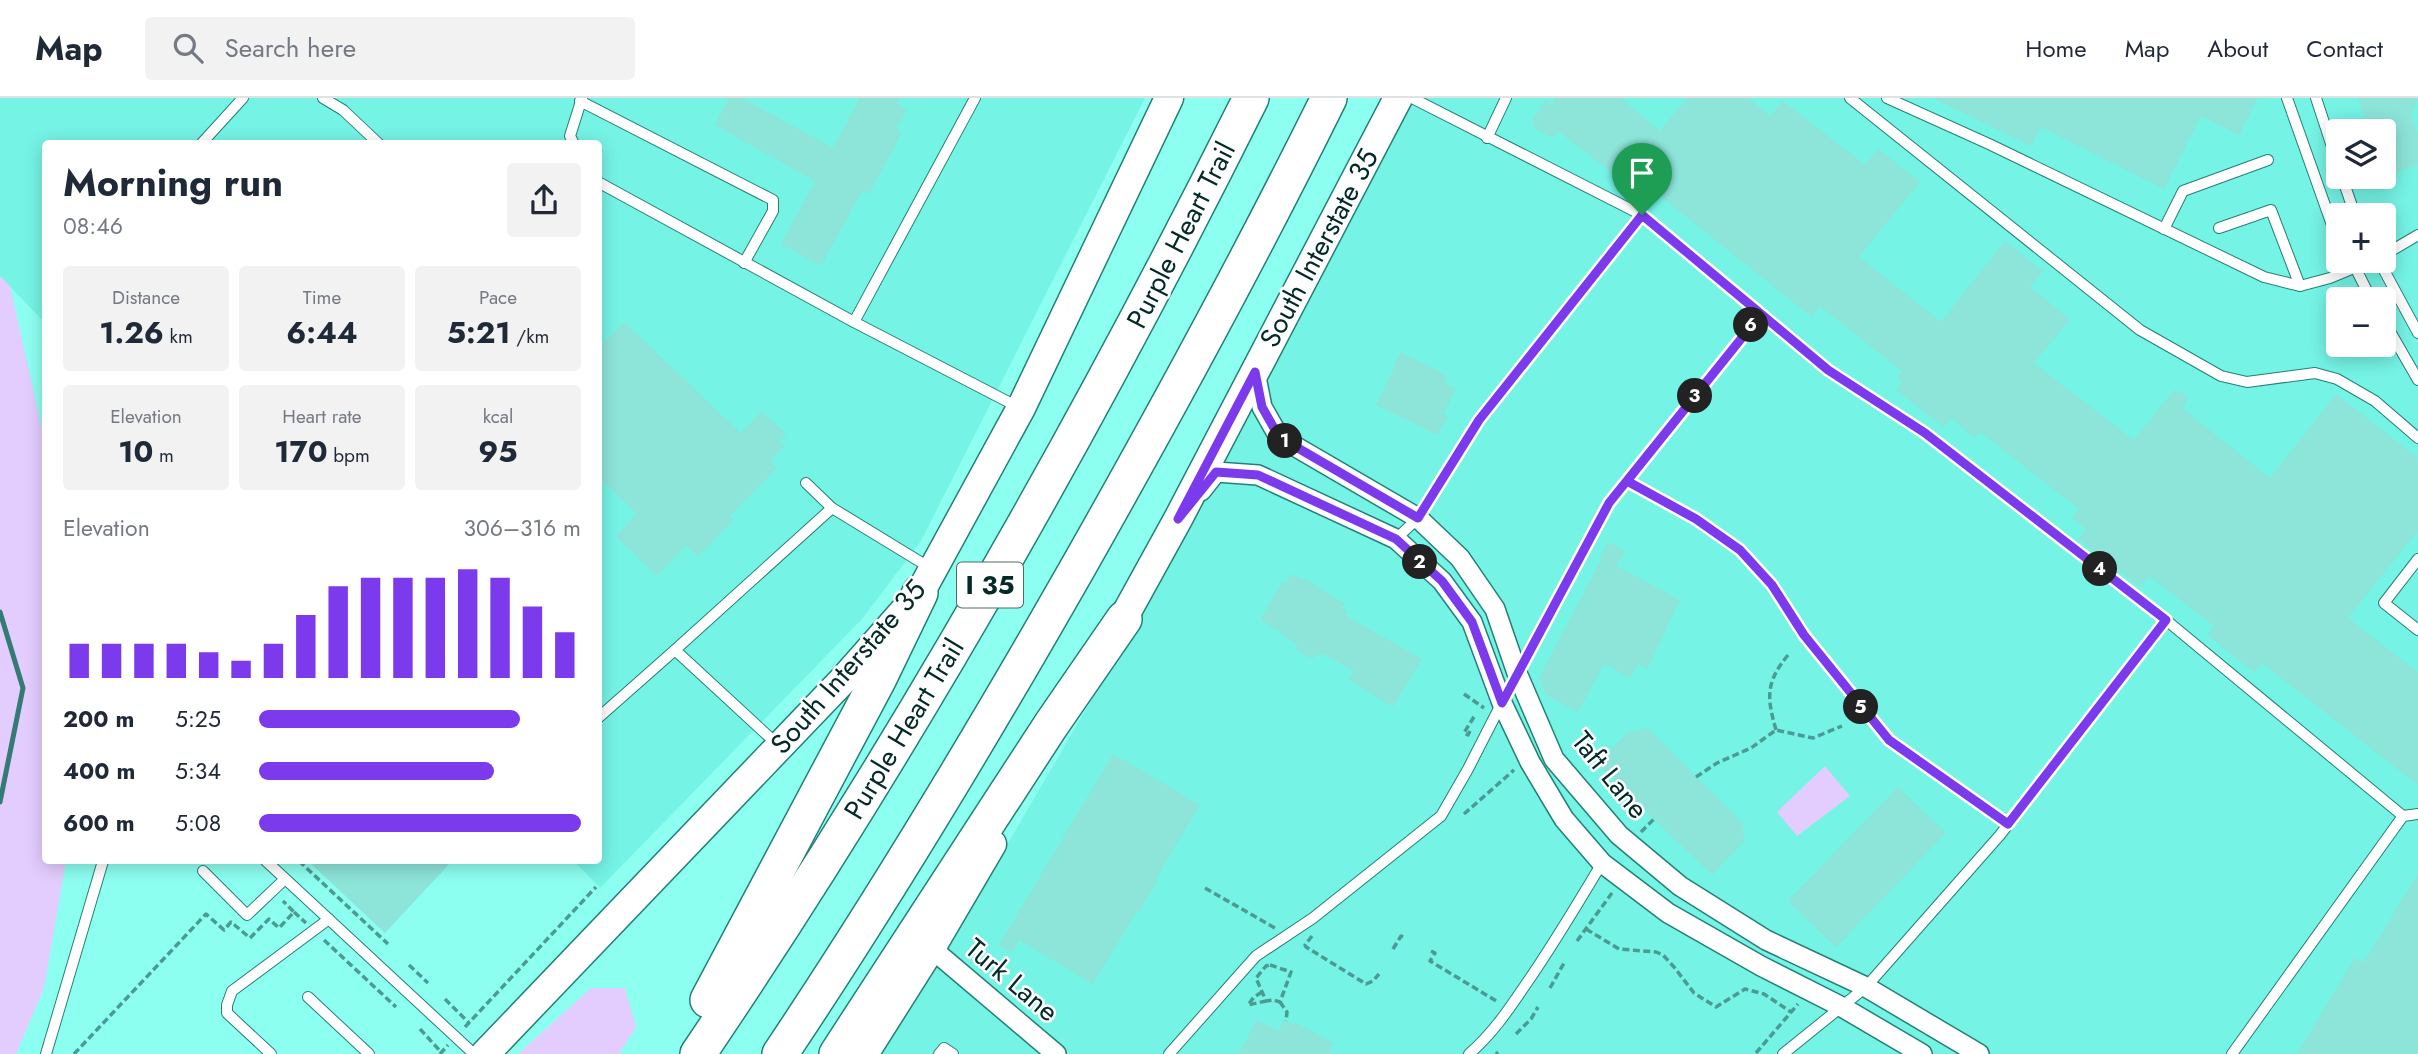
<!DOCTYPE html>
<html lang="en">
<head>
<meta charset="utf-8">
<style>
  body { margin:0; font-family:Jost,sans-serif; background:#f2f2f3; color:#1f2937; height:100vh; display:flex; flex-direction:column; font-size:26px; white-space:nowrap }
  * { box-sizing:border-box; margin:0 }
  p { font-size:23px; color:#747a83 }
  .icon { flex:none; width:38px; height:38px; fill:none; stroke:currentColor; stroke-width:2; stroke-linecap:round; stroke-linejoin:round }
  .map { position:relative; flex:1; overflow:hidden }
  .sheet { position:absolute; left:42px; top:42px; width:560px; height:724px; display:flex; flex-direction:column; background:#fff; border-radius:7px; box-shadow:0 4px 18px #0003 }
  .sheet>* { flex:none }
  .controls { position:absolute; left:2326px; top:21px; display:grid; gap:14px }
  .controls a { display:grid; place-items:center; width:70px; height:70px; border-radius:7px; background:#fff; box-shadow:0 4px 18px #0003; font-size:35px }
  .pin { position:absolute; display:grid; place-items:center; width:60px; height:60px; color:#fff; margin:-72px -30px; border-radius:50% 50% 50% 0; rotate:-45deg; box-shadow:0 0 7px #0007 }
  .pin .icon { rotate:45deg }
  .km { position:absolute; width:35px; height:35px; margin:-18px; border-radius:50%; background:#222; color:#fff; font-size:19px; line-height:35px; text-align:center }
  .round { display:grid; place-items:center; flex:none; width:74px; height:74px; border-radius:7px; background:#f2f2f3 }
  .summary { display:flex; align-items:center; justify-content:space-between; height:119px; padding:0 21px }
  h1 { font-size:38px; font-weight:700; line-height:52px }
  .figures { display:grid; grid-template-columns:repeat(3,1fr); gap:10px; height:119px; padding:7px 21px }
  .figures div { display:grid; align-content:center; border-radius:7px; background:#f2f2f3; text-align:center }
  .figures b { font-size:30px; font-weight:700 }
  .figures small { font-size:19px; font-weight:400 }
  .figures p { font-size:19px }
  .chart { height:196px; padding:14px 21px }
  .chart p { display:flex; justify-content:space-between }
  .chart svg { width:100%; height:126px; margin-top:7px; stroke:#7c3aed; stroke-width:6 }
  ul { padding:0 21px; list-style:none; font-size:23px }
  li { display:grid; grid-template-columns:112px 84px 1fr; align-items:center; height:52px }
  li i { height:18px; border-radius:9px; background:#7c3aed }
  header { display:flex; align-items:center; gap:42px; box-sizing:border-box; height:98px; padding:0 35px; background:#fff; border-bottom:2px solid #e0e1e3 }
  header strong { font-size:33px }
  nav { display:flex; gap:38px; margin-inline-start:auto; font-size:24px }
  .search { width:490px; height:63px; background:#f2f2f3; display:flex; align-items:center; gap:18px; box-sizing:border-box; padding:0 24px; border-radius:7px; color:#747a83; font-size:26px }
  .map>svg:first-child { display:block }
  .built { fill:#75f3e5; fill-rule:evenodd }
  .green { fill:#e3cdff }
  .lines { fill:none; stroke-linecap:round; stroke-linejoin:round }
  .stream { stroke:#337b74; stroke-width:5 }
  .building { fill:#8de4d9 }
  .service-casing { stroke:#248077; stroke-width:12 }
  .minor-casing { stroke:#248077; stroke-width:22 }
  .secondary-casing { stroke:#248077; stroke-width:31 }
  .motorway-casing { stroke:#248077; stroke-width:38 }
  .path { stroke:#4c9b92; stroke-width:3.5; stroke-dasharray:7 3.5; stroke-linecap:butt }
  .service { stroke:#fff; stroke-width:10 }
  .minor { stroke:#fff; stroke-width:19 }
  .secondary { stroke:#fff; stroke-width:28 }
  .motorway { stroke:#fff; stroke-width:35 }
  .route-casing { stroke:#fff; stroke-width:14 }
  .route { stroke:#7c3aed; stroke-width:9 }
  .labels { text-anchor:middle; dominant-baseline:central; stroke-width:5; stroke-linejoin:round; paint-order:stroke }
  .shield { fill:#fff; stroke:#4f6a67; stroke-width:2 }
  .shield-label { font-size:26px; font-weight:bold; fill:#032a26 }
  .street-label { font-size:28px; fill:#032a26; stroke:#fff }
</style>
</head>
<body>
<header>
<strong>Map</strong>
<div class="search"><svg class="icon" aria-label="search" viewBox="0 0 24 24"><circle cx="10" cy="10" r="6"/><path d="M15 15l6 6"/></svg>Search here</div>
<nav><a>Home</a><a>Map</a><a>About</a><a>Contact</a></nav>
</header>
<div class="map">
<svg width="2418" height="956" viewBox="0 0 2418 956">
  <rect width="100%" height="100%" fill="#8dfff1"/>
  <g class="built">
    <path d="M0 0H1145L921 443 862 521 600 790 574 763H598V46H46L45 225 0 178Z"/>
    <path d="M1408 0H2418V956H879L926 886 1160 484ZM2338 33H2384V79H2338ZM2338 117H2384V163H2338ZM2338 201H2384V247H2338Z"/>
  </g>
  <g class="green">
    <path d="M0 178 10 188 45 344 46 763H66L44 890 16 956H0Z"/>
    <path d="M1825 668 1850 698 1797 738 1777 714Z"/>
    <path d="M591 890H625L636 929 619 956H518Z"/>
  </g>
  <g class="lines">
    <path class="stream" d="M0 514 23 590 0 704"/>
  </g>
  <g class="building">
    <path d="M729 0H742L833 50 860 0H900L897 6 907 12 896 31 902 35 869 96 862 93 821 168 781 146 815 83 715 27Z"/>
    <path d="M1555 0H1621L1660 33 1687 0H1748L1771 18 1783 3 1865 67 1878 51 1920 84 1859 159 1941 224 2005 143 2043 173 2030 189 2070 221 2034 265 2134 342 2174 292 2188 298 2183 311 2270 380 2336 296 2418 360V433L2348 520 2418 574V687L2262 565 2254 574 2207 537 2214 528 2149 478 2140 489 2078 441 2086 431 2072 420 2079 411 1980 334 1975 340 1951 320 1944 329 1920 311 1896 292 1902 284 1897 280 1902 273 1820 208 1812 219 1628 72 1621 81 1558 33 1553 40 1534 30 1533 18 1539 14 1544 3 1552 6Z"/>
    <path d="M1933 0H2258L2239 37 2201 18 2164 91 2041 29 2031 48Z"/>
    <path d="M2358 0H2418L2411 17 2418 37V67L2384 79V33H2370Z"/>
    <path d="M624 224 741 335 762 313 786 336 779 344 784 348 770 363 777 370 730 418 734 422 698 459 687 447 657 478 616 438 637 416 598 379V250Z"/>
    <path d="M1401 254 1448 278 1445 285 1456 291 1443 316 1448 318 1438 337 1376 307 1396 267 1394 266Z"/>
    <path d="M1608 444 1625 453 1617 468 1680 502 1647 571 1638 566 1630 580 1604 566 1578 614 1546 597 1539 580 1601 462 1599 461Z"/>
    <path d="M1292 476 1303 482 1304 480 1345 506 1342 510 1348 514 1346 518 1422 561 1393 609 1348 581 1354 573 1322 555 1319 558 1316 556 1313 561 1295 551 1298 547 1283 538 1284 536 1260 522 1283 483 1286 485Z"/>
    <path d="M1647 630 1743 726 1744 743 1712 777 1597 666 1627 635Z"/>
    <path d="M1113 656 1200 707 1157 779V784L1139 814 1137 813 1093 886 1019 842 1012 854 999 847Z"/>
    <path d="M1898 689 1946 735 1836 849 1788 803Z"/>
    <path d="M308 763H452L385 835Z"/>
    <path d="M2418 776V956H2297L2355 860 2363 865Z"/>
    <path d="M1256 922 1279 933 1284 922 1293 926 1295 924 1334 945 1329 956H1239Z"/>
  </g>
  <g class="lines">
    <g class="service-casing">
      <g id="service">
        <path d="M323 0 343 12 379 46"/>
        <path d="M1412 0 1642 117 1828 272 1925 335 2166 522 2403 718"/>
        <path d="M1850 0 2140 232 2221 278 2247 284 2315 275 2337 281 2375 303 2418 340"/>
        <path d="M1887 0 1989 46 2264 179 2300 188 2330 180 2371 163"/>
        <path d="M2287 0 2338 144"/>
        <path d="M2316 0 2338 67"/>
        <path d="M580 3 773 102V113L744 165"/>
        <path d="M1487 40 1506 0"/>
        <path d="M201 46 243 0"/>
        <path d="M574 46 570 38 582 0"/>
        <path d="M2342 79 2355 117"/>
        <path d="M598 84 854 224 1020 310"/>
        <path d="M2219 130 2271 112 2300 188"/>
        <path d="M2164 131 2183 93 2268 62"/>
        <path d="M2384 157 2418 137"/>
        <path d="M2352 163 2371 201"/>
        <path d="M2379 163 2418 235"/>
        <path d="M2384 223 2418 282"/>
        <path d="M854 224 975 0"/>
        <path d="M1627 383 1696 421 1740 452 1772 487 1804 537 1889 642 2008 726"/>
        <path d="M806 385 832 410 932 471"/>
        <path d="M1396 441 1418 420 1479 322 1642 117"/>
        <path d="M2418 461 2384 505 2418 532"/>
        <path d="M598 620 675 552"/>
        <path d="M779 648 675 552 832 410"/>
        <path d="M266 763 474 956"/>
        <path d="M203 773 247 817 285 781"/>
        <path d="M308 899 369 956"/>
        <path d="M46 956 103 763"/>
        <path d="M271 956 227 915V907L232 893 329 821"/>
        <path d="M939 956 944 950 953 956"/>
        <path d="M1169 956 1256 858 1313 820 1441 718 1468 671 1517 575 1609 405 1761 216"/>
        <path d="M1469 956C1492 936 1507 914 1524 889 1552 849 1577 807 1602 765"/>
        <path d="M1783 956 1866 889 2000 737 2166 522"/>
        <path d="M2232 956 2403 718 2418 716"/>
      </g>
    </g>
    <g class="minor-casing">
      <g id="minor">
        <path d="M1255 274 1262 309 1279 339 1418 420 1460 460 1495 511 1517 575 1554 661 1619 737 1680 788 1766 842 1866 889 1979 956"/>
        <path d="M1201 393 1216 374 1258 377 1396 441 1442 483 1472 524 1502 605 1530 664 1564 721 1602 765 1668 815 1761 868 1842 909 1922 956"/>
        <path d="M931 850 1056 956"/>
      </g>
    </g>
    <g class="secondary-casing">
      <g id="secondary">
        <path d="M1113 539 1178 421 1398 0"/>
        <path d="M485 956 844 581 920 495 1021 310 1169 0"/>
        <path d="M864 956 931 850 992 746"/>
      </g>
    </g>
    <g class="motorway-casing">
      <g id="motorway">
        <path d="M708 902 879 580 920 495"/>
        <path d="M698 956C904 651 1087 329 1251 0"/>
        <path d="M780 956C887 796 986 631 1081 464 1167 312 1251 158 1329 0"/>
        <path d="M837 956 1051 627 1124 521"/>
      </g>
    </g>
    <g class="path">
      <path d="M1464 596 1484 610"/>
      <path d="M1776 632C1767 600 1765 585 1788 557"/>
      <path d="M1470 633 1468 637 1464 635 1475 617"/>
      <path d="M1696 679 1717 665 1751 650 1776 632 1813 640 1842 628"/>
      <path d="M1464 716 1514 672"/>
      <path d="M1641 734 1654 721"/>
      <path d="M299 763 388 846"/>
      <path d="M1205 790 1275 830"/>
      <path d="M294 814 306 825"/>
      <path d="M1586 831 1619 851 1656 854 1663 857 1674 869 1694 895 1716 909 1745 891 1764 896 1791 914"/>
      <path d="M1312 838 1305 847 1306 849 1366 886 1373 883 1379 876"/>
      <path d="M324 842 396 909"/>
      <path d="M1577 843 1612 795"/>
      <path d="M1393 851 1401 838 1406 840"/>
      <path d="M1431 853 1435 855 1430 863 1498 904"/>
      <path d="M409 867 428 885"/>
      <path d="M1270 867 1291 874 1280 904 1274 902 1266 903 1256 880 1266 868Z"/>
      <path d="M1550 890 1564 865"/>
      <path d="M1262 894 1254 899 1248 907 1266 903"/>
      <path d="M445 901 469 925"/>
      <path d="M1280 904 1287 914 1286 923"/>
      <path d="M465 929 596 789"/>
      <path d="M420 931 441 954"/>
      <path d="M1516 936 1531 921 1538 909"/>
      <path d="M1756 955 1798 906"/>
      <path d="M74 956 206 816 224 832 231 824 250 840 269 821 279 830 294 814 283 803"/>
      <path d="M440 956 448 947"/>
      <path d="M1496 956 1498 954"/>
    </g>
    <use href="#service" class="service"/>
    <use href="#minor" class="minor"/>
    <use href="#secondary" class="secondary"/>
    <use href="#motorway" class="motorway"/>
  </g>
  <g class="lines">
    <g class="route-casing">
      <path id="route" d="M1642 117 1479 322 1418 420 1279 339 1262 309 1255 274 1178 421 1216 374 1258 377 1396 441 1442 483 1472 524 1502 605 1609 405C1659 342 1710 279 1761 216L1828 272 1925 335 2166 522 2008 726 1889 642 1804 537 1772 487 1740 452 1696 421 1627 383 1761 216 1642 117"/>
    </g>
    <use href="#route" class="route"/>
  </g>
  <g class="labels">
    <rect class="shield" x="957" y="464.5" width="66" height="45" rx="5"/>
    <g class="shield-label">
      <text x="990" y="487">I 35</text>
    </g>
    <g class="street-label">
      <text transform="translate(1181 137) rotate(-63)">Purple Heart Trail</text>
      <text transform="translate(1319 150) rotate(-62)">South Interstate 35</text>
      <text transform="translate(848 569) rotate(-49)">South Interstate 35</text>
      <text transform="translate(904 631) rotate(-59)">Purple Heart Trail</text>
      <text transform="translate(1610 677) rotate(51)">Taft Lane</text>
      <text transform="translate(1012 882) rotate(40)">Turk Lane</text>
    </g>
  </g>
</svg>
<div class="controls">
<a><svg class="icon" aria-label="layers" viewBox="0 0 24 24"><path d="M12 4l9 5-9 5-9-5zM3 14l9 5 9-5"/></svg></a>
<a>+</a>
<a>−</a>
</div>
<div class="pin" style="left:1642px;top:117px;background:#1e9e55"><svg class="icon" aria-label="arrive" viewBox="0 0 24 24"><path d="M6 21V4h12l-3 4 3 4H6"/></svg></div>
<b class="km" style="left:1285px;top:343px">1</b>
<b class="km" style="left:1420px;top:464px">2</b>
<b class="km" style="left:1695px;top:298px">3</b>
<b class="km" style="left:2100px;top:471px">4</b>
<b class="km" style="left:1861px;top:609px">5</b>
<b class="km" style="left:1751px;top:227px">6</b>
<section class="sheet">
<div class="summary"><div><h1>Morning run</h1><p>08:46</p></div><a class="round"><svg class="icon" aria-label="share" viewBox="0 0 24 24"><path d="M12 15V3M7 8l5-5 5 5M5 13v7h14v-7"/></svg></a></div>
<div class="figures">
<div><p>Distance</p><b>1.26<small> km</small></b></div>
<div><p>Time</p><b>6:44</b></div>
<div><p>Pace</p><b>5:21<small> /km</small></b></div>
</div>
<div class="figures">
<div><p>Elevation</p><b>10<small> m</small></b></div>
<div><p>Heart rate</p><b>170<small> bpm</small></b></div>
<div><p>kcal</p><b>95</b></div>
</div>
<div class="chart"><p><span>Elevation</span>306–316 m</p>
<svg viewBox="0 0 160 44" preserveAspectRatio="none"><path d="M5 44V32M15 44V32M25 44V32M35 44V32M45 44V35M55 44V38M65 44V32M75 44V22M85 44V12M95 44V9M105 44V9M115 44V9M125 44V6M135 44V9M145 44V19M155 44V28"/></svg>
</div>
<ul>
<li><b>200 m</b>5:25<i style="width:81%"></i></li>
<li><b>400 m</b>5:34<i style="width:73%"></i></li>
<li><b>600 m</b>5:08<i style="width:100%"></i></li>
</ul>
</section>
</div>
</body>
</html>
